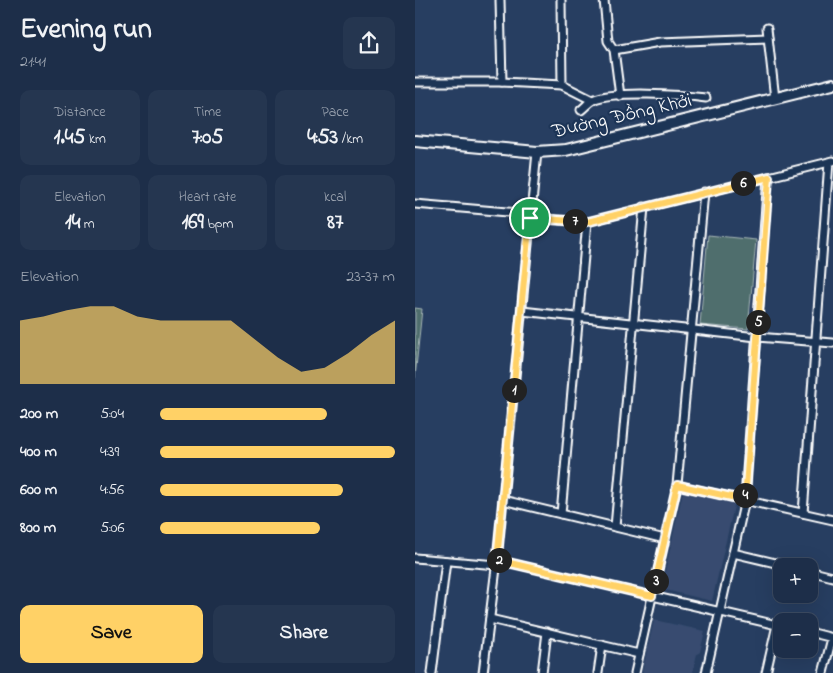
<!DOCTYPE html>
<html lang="en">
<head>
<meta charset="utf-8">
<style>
  body { margin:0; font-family:"Indie Flower",sans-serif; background:#253650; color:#f1f3f6; height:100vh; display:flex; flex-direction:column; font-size:19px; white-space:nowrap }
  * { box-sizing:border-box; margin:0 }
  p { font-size:16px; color:#a0a8b4 }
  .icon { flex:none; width:28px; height:28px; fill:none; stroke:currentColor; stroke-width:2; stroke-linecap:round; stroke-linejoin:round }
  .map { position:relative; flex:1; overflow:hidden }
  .side { display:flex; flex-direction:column; background:#1d2e49; width:415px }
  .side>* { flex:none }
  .tools { position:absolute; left:358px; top:558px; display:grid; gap:10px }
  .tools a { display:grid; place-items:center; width:45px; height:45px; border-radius:10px; background:#1d2e49; box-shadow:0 5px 20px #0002,0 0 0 1px #3b4a61; font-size:25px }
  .pin { position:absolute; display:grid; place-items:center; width:42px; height:42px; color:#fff; margin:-21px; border:2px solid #fff; border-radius:50%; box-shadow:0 1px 5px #0007 }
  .km { position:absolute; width:25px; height:25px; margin:-12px; border-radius:50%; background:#222; color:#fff; font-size:14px; line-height:25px; text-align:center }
  .round { display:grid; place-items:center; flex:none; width:52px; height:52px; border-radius:10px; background:#253650 }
  .summary { display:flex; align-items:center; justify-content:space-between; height:85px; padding:0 20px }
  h1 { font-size:28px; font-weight:700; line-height:38px }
  .metrics { display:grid; grid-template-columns:repeat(3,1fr); gap:8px; height:85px; padding:5px 20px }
  .metrics div { display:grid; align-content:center; border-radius:10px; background:#253650; text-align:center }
  .metrics b { font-size:21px; font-weight:700 }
  .metrics small { font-size:14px; font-weight:400 }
  .metrics p { font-size:14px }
  .chart { height:140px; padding:10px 20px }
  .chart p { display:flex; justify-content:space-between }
  .chart svg { width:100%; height:90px; margin-top:5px; fill:#ffd166; opacity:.7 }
  .button { display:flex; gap:10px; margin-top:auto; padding:10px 20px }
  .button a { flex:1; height:58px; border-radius:10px; background:#ffd166; color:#111; font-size:20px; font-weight:700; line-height:58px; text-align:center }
  .button a+a { background:#253650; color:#f1f3f6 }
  ul { padding:0 20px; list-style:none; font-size:16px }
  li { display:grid; grid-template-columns:80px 60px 1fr; align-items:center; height:38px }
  li i { height:12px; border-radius:6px; background:#ffd166 }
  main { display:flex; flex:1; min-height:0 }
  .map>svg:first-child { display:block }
  .built { fill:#374c70 }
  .green { fill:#4f6e6d; stroke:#a7b6b6 }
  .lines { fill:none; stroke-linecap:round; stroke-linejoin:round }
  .street-casing { stroke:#fff; stroke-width:11 }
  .secondary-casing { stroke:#fff; stroke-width:14 }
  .street { stroke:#1d3557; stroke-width:7 }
  .secondary { stroke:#1d3557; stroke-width:10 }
  .route-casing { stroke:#fff; stroke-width:10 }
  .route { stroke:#ffd166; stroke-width:6 }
  .labels { text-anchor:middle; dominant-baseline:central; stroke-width:4.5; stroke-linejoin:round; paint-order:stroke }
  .street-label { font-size:20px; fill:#fff; stroke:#1d3557 }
</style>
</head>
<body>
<main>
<section class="side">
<div class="summary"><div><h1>Evening run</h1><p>21:41</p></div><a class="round"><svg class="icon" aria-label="share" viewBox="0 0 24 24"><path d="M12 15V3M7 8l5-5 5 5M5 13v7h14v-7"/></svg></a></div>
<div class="metrics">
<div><p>Distance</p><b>1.45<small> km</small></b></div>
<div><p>Time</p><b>7:05</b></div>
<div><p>Pace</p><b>4:53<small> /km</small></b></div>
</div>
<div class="metrics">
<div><p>Elevation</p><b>14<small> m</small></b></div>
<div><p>Heart rate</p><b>169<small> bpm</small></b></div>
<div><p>kcal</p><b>87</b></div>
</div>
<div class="chart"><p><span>Elevation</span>23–37 m</p>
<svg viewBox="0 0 160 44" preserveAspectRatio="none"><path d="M0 44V13L10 11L20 8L30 6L40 6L50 11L60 13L70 13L80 13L90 13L100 22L110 31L120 38L130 36L140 29L150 20L160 13V44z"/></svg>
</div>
<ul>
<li><b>200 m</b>5:04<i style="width:71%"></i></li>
<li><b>400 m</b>4:39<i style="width:100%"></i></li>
<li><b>600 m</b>4:56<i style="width:78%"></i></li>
<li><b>800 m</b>5:06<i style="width:68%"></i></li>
</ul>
<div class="button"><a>Save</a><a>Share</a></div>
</section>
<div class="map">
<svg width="418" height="673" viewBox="0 0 418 673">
  <rect width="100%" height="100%" fill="#273e61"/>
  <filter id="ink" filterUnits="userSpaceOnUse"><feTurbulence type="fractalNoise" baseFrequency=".02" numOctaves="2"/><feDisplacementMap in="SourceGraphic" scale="10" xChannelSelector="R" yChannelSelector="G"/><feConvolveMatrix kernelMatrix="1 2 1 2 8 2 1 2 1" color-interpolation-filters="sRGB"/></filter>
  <g filter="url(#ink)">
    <g class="built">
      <path d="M268 491 320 502 297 601 246 589Z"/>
      <path d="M239 620 290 631 285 652 282 654 278 671 279 673H227Z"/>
    </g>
    <g class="green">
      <path d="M293 235 341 240 333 329 285 325Z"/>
      <path d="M0 308 7 309 0 378Z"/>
    </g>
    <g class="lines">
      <g class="street-casing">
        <g id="street">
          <path d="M85 0 87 82"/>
          <path d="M146 0 147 85"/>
          <path d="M189 0 193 41 199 50 205 96"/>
          <path d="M352 28 360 99"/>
          <path d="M199 50 245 42 353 38"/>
          <path d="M0 82H87L147 85 177 100"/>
          <path d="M166 110C170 107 174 102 178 100 198 90 267 95 291 98"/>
          <path d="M0 204 115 214"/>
          <path d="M115 218 172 222 418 161"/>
          <path d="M107 311 342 337 418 343"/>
          <path d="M262 485 418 520"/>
          <path d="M88 500 250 539"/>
          <path d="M388 513 414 162"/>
          <path d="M146 514 172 222"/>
          <path d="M200 527 229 207"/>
          <path d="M318 553 373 566"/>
          <path d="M0 558 82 565"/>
          <path d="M82 560 366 626"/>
          <path d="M394 571 418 577"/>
          <path d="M75 619 224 654"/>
          <path d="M394 632 418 638"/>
          <path d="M17 673 31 561"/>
          <path d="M68 673 82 560 122 152"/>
          <path d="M127 673 132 632"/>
          <path d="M183 673 187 645"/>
          <path d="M220 673 262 485 289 192"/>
          <path d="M291 673 330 500 353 177"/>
          <path d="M351 673 362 625"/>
          <path d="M408 673 417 638"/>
        </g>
      </g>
      <g class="secondary-casing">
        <path id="secondary" d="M0 141 122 152 151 150 418 84"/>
      </g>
      <use href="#street" class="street"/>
      <use href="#secondary" class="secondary"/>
    </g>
  </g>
  <g class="lines" filter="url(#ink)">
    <g class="route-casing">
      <path id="route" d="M354 177 330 500 262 485 237 596 82 560 115 218 172 222Z"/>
    </g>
    <use href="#route" class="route"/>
  </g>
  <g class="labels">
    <g class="street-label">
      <text transform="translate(207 117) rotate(-13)">Đường Đồng Khởi</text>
    </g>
  </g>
</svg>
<div class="tools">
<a>+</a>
<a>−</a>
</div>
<div class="pin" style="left:115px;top:218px;background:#1e9e55"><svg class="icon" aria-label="arrive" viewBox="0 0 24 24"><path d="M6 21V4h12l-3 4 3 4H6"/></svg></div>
<b class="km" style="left:99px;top:390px">1</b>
<b class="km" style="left:84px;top:560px">2</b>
<b class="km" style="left:241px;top:581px">3</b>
<b class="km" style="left:330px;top:495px">4</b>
<b class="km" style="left:343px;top:322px">5</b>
<b class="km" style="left:328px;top:183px">6</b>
<b class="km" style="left:160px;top:221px">7</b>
</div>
</main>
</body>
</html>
